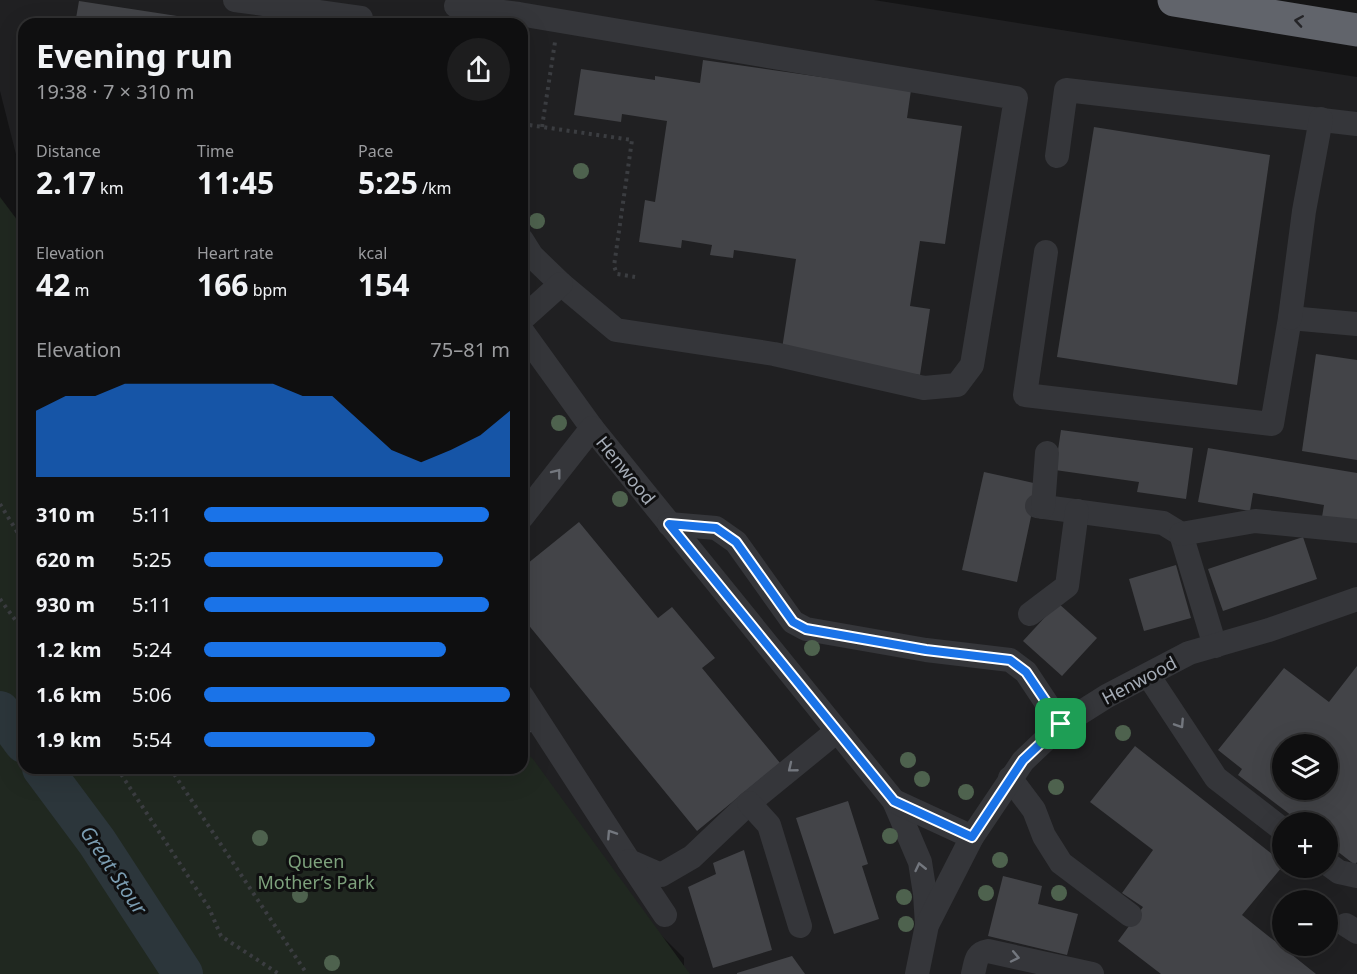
<!DOCTYPE html>
<html lang="en">
<head>
<meta charset="utf-8">
<style>
  body { margin:0; font-family:"Noto Sans",sans-serif; background:#1d1d1e; color:#f1f3f6; height:100vh; display:flex; flex-direction:column; font-size:22px; white-space:nowrap }
  * { box-sizing:border-box; margin:0 }
  p { font-size:20px; color:#9b9c9f }
  .icon { flex:none; width:33px; height:33px; fill:none; stroke:currentColor; stroke-width:2; stroke-linecap:round; stroke-linejoin:round }
  .map { position:relative; flex:1; overflow:hidden }
  .side { position:absolute; left:18px; top:18px; width:510px; height:756px; display:flex; flex-direction:column; background:#0f0f10; border-radius:18px; box-shadow:0 6px 24px #0002,0 0 0 2px #2f2f30 }
  .side>* { flex:none }
  .tools { position:absolute; left:1272px; top:734px; display:grid; gap:12px }
  .tools a { display:grid; place-items:center; width:66px; height:66px; border-radius:50%; background:#0f0f10; box-shadow:0 6px 24px #0002,0 0 0 2px #2f2f30; font-size:30px }
  .pin { position:absolute; display:grid; place-items:center; width:51px; height:51px; color:#fff; margin:-26px; border-radius:12px; box-shadow:0 3px 9px #0006 }
  .round { display:grid; place-items:center; flex:none; width:63px; height:63px; border-radius:32px; background:#1d1d1e }
  .summary { display:flex; align-items:center; justify-content:space-between; height:102px; padding:0 18px }
  h1 { font-size:33px; font-weight:700; line-height:45px }
  .figures { display:grid; grid-template-columns:repeat(3,1fr); gap:9px; height:102px; padding:6px 18px }
  .figures div { display:grid; align-content:center }
  .figures b { font-size:30px; font-weight:700 }
  .figures small { font-size:16px; font-weight:400 }
  .figures p { font-size:16px }
  .chart { height:168px; padding:12px 18px }
  .chart p { display:flex; justify-content:space-between }
  .chart svg { width:100%; height:108px; margin-top:6px; fill:#1a73e8; opacity:.7 }
  ul { padding:0 18px; list-style:none; font-size:20px }
  li { display:grid; grid-template-columns:96px 72px 1fr; align-items:center; height:45px }
  li i { height:15px; border-radius:8px; background:#1a73e8 }
  .map>svg:first-child { display:block }
  .built { fill:#202022; fill-rule:evenodd }
  .green { fill:#202820 }
  .lines { fill:none; stroke-linecap:round; stroke-linejoin:round }
  .river { stroke:#2c363b; stroke-width:40 }
  .building { fill:#434448; fill-rule:evenodd }
  .path { stroke:#3b3d41; stroke-width:4; stroke-dasharray:3 4.5; stroke-linecap:butt }
  .minor { stroke:#35363a; stroke-width:24 }
  .highway { stroke:#61646b; stroke-width:33 }
  .tree { fill:#4e624e }
  .oneway { stroke:#242427 }
  .oneway2 { stroke:#73777e }
  .route-casing { stroke:#fff; stroke-width:12 }
  .route { stroke:#1a73e8; stroke-width:8 }
  .labels { text-anchor:middle; dominant-baseline:central; stroke-width:6; stroke-linejoin:round; paint-order:stroke }
  .street-label { font-size:18px; fill:#a5acb6; stroke:#0f0f10 }
  .park-label { font-size:18px; fill:#7da17c; stroke:#0f0f10 }
  .water-label { font-size:20px; font-style:italic; fill:#7b9db2; stroke:#0f0f10 }
</style>
</head>
<body>
<div class="map">
<svg width="1357" height="974" viewBox="0 0 1357 974">
  <rect width="100%" height="100%" fill="#141415"/>
  <path class="built" d="M0 0H874L1357 77V974H684V958L493 768H522V24H24V186L0 91ZM1282 744H1328V789H1282ZM1282 822H1328V867H1282ZM1282 900H1328V945H1282Z"/>
  <path class="green" d="M0 197 24 229V768H522V749L533 759 690 974H0Z"/>
  <g class="lines">
    <g class="river">
      <path d="M0 711 24 743"/>
      <path d="M42 768 97 842 183 974"/>
    </g>
  </g>
  <g class="building">
    <path d="M79 1 223 23 222 24H75Z"/>
    <path d="M703 60 911 90 907 118 962 126 945 244 920 241 910 306 930 309 920 375 781 355 796 259 734 250 733 258 710 255 712 245 682 240 681 248 639 242 645 200 655 202 667 121 622 114 621 122 574 115 581 69 655 80V76L700 83Z"/>
    <path d="M1094 127 1270 155 1237 385 1057 357Z"/>
    <path d="M1316 354 1357 360V460L1302 451Z"/>
    <path d="M1061 430 1193 448 1186 499 1137 492 1139 482 1055 470Z"/>
    <path d="M1208 448 1357 473V523L1322 517 1324 505 1253 493 1250 511 1198 502Z"/>
    <path d="M984 472 1038 484 1017 582 962 570Z"/>
    <path d="M579 522 658 618 672 607 715 658 702 668 780 763 697 831 522 617V568Z"/>
    <path d="M1303 537 1317 579 1223 611 1208 569Z"/>
    <path d="M1176 565 1191 618 1144 631 1129 579Z"/>
    <path d="M1058 603 1097 638 1062 676 1023 641Z"/>
    <path d="M1357 666V862L1355 865 1328 844V822H1300L1238 775 1242 769 1218 750 1284 668 1329 702ZM1282 744H1328V789H1282Z"/>
    <path d="M522 717 532 731 522 739Z"/>
    <path d="M1135 746 1282 862V867L1242 915 1316 974H1161L1118 941 1143 907 1122 893 1153 850 1090 802Z"/>
    <path d="M848 801 868 864 862 866 879 919 834 934 796 818Z"/>
    <path d="M744 850 772 950 713 968 688 887 716 874 713 863Z"/>
    <path d="M1003 876 1042 886 1038 904 1078 914 1067 955 988 936Z"/>
    <path d="M792 956 805 974H737V973Z"/>
  </g>
  <g class="lines">
    <g class="path">
      <path d="M522 124 632 140 614 266 617 274 635 277"/>
      <path d="M542 127 555 42"/>
      <path d="M0 504 24 543"/>
      <path d="M0 599 24 632"/>
      <path d="M117 768 209 908 221 936 279 974"/>
      <path d="M170 768 307 974"/>
    </g>
    <g class="minor">
      <path d="M235 0 361 18"/>
      <path d="M456 6 519 14 1016 98 972 365 957 385 924 388 774 354 616 330 561 284 532 256 522 240"/>
      <path d="M1057 156 1066 90 1357 124"/>
      <path d="M1046 252 1025 395 1272 424 1290 318 1357 324"/>
      <path d="M1290 318 1304 211 1321 119"/>
      <path d="M522 319 561 284"/>
      <path d="M522 331 592 428 894 801 920 862 925 894 927 925"/>
      <path d="M1037 506 1163 523 1181 534 1215 646"/>
      <path d="M1043 507 1047 453"/>
      <path d="M522 517 592 428"/>
      <path d="M669 524 716 528 736 542 793 622 806 629 926 650 1010 660 1026 672 1061 725"/>
      <path d="M1181 534 1255 521 1357 531"/>
      <path d="M1030 614 1067 586 1077 511"/>
      <path d="M1148 675 1216 778 1282 829"/>
      <path d="M522 696 629 861 661 875 692 857 749 803 837 731"/>
      <path d="M1010 778 1034 810 1044 836 1061 863 1130 915"/>
      <path d="M894 801 972 837"/>
      <path d="M749 803 769 825 800 926"/>
      <path d="M629 861 665 915"/>
      <path d="M1328 864 1339 872 1357 876"/>
      <path d="M1346 925 1357 932"/>
      <path d="M917 974 927 925 972 837 1023 761 1061 725 1107 696 1189 653 1269 630 1357 599"/>
      <path d="M973 974C976 963 975 953 988 951L1092 974"/>
    </g>
    <path class="highway" d="M1174 0 1357 30"/>
  </g>
  <g class="tree">
    <circle cx="581" cy="171" r="8"/>
    <circle cx="537" cy="221" r="8"/>
    <circle cx="559" cy="423" r="8"/>
    <circle cx="620" cy="499" r="8"/>
    <circle cx="812" cy="648" r="8"/>
    <circle cx="1123" cy="733" r="8"/>
    <circle cx="908" cy="760" r="8"/>
    <circle cx="922" cy="779" r="8"/>
    <circle cx="1056" cy="787" r="8"/>
    <circle cx="966" cy="792" r="8"/>
    <circle cx="890" cy="836" r="8"/>
    <circle cx="260" cy="838" r="8"/>
    <circle cx="1000" cy="860" r="8"/>
    <circle cx="986" cy="893" r="8"/>
    <circle cx="1059" cy="893" r="8"/>
    <circle cx="300" cy="895" r="8"/>
    <circle cx="904" cy="897" r="8"/>
    <circle cx="906" cy="924" r="8"/>
    <circle cx="332" cy="963" r="8"/>
  </g>
  <defs><path id="oneway-chevron" d="M-2-3.5L2.5 0L-2 3.5" fill="none" stroke-width="1.6" stroke-linecap="round" stroke-linejoin="round" transform="scale(1.5)"/></defs>
  <use class="oneway" href="#oneway-chevron" transform="translate(1299 21) rotate(-171)"/>
  <g class="oneway2">
    <use href="#oneway-chevron" transform="translate(557 473) rotate(-52)"/>
    <use href="#oneway-chevron" transform="translate(1180 724) rotate(57)"/>
    <use href="#oneway-chevron" transform="translate(792 768) rotate(141)"/>
    <use href="#oneway-chevron" transform="translate(611 834) rotate(-123)"/>
    <use href="#oneway-chevron" transform="translate(920 867) rotate(-103)"/>
    <use href="#oneway-chevron" transform="translate(1015 957) rotate(12)"/>
  </g>
  <g class="lines">
    <g class="route-casing">
      <path id="route" d="M669 524 716 528 736 542 793 622 806 629 926 650 1010 660 1026 672 1061 724 1023 760 972 837 894 801Z"/>
    </g>
    <use href="#route" class="route"/>
  </g>
  <g class="labels">
    <g class="street-label">
      <text transform="translate(626 470) rotate(51)">Henwood</text>
      <text transform="translate(1139 680) rotate(-28)">Henwood</text>
    </g>
    <g class="park-label">
      <text x="316" y="861">Queen<tspan x="316" dy="21">Mother’s Park</tspan></text>
    </g>
    <g class="water-label">
      <text transform="translate(114 870) rotate(56)">Great Stour</text>
    </g>
  </g>
</svg>
<div class="tools">
<a><svg class="icon" aria-label="layers" viewBox="0 0 24 24"><path d="M12 4l9 5-9 5-9-5zM3 14l9 5 9-5"/></svg></a>
<a>+</a>
<a>−</a>
</div>
<div class="pin" style="left:1061px;top:724px;background:#1e9e55"><svg class="icon" aria-label="arrive" viewBox="0 0 24 24"><path d="M6 21V4h12l-3 4 3 4H6"/></svg></div>
<section class="side">
<div class="summary"><div><h1>Evening run</h1><p>19:38 · 7 × 310 m</p></div><a class="round"><svg class="icon" aria-label="share" viewBox="0 0 24 24"><path d="M12 15V3M7 8l5-5 5 5M5 13v7h14v-7"/></svg></a></div>
<div class="figures">
<div><p>Distance</p><b>2.17<small> km</small></b></div>
<div><p>Time</p><b>11:45</b></div>
<div><p>Pace</p><b>5:25<small> /km</small></b></div>
</div>
<div class="figures">
<div><p>Elevation</p><b>42<small> m</small></b></div>
<div><p>Heart rate</p><b>166<small> bpm</small></b></div>
<div><p>kcal</p><b>154</b></div>
</div>
<div class="chart"><p><span>Elevation</span>75–81 m</p>
<svg viewBox="0 0 160 44" preserveAspectRatio="none"><path d="M0 44V17L10 11L20 11L30 6L40 6L50 6L60 6L70 6L80 6L90 11L100 11L110 22L120 33L130 38L140 33L150 27L160 17V44z"/></svg>
</div>
<ul>
<li><b>310 m</b>5:11<i style="width:93%"></i></li>
<li><b>620 m</b>5:25<i style="width:78%"></i></li>
<li><b>930 m</b>5:11<i style="width:93%"></i></li>
<li><b>1.2 km</b>5:24<i style="width:79%"></i></li>
<li><b>1.6 km</b>5:06<i style="width:100%"></i></li>
<li><b>1.9 km</b>5:54<i style="width:56%"></i></li>
</ul>
</section>
</div>
</body>
</html>
